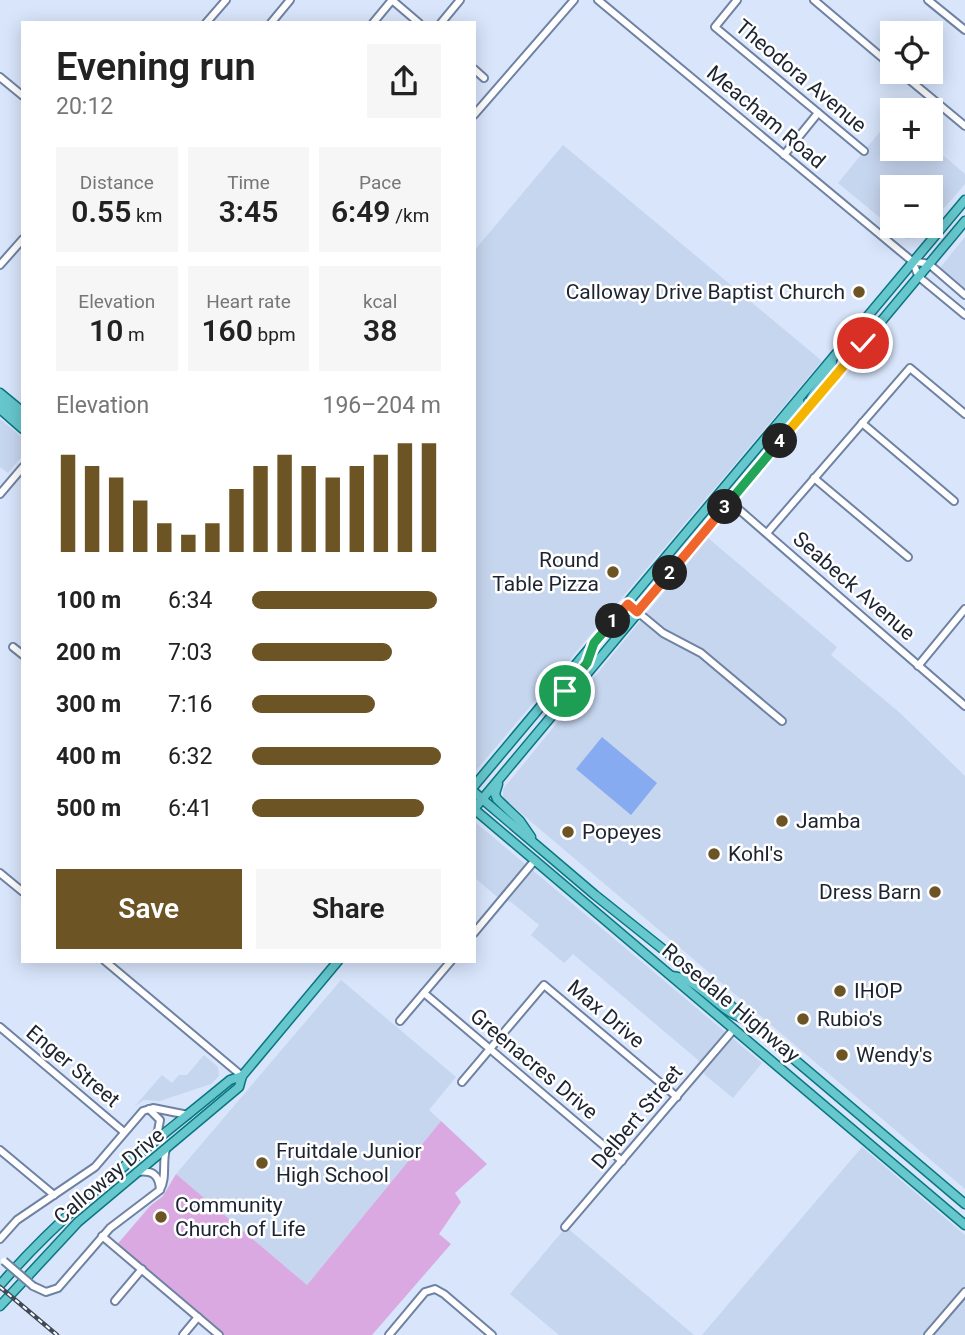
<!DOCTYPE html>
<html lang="en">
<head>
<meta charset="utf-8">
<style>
  body { margin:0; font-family:Roboto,sans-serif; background:#f6f6f6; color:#222; height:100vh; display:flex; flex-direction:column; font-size:26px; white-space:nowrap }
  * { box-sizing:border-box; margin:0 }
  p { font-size:23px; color:#767676 }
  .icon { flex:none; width:38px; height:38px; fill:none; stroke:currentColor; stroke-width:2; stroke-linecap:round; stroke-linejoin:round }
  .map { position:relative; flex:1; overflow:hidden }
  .side { position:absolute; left:21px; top:21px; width:455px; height:942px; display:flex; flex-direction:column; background:#fff; border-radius:0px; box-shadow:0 4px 18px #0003 }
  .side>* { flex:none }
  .controls { position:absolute; left:880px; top:21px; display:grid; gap:14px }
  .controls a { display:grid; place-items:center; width:63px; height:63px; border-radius:0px; background:#fff; box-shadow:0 4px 18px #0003; font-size:35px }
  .pin { position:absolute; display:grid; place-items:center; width:60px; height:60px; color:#fff; margin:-30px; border:4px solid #fff; border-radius:50%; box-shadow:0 2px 7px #0007 }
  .km { position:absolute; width:35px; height:35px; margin:-18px; border-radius:50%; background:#222; color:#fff; font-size:19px; line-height:35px; text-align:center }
  .round { display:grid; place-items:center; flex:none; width:74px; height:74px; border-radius:0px; background:#f6f6f6 }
  .head { display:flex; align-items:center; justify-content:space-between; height:119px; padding:0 35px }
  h1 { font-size:38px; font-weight:600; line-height:52px }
  .figures { display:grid; grid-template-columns:repeat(3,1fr); gap:10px; height:119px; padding:7px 35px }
  .figures div { display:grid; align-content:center; border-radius:0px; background:#f6f6f6; text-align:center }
  .figures b { font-size:30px; font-weight:600 }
  .figures small { font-size:19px; font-weight:400 }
  .figures p { font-size:19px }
  .chart { height:196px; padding:14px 35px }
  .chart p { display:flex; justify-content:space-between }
  .chart svg { width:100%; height:126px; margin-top:7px; stroke:#6c5424; stroke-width:6 }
  .button { display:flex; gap:14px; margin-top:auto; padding:14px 35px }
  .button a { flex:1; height:80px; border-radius:0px; background:#6c5424; color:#fff; font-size:28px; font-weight:600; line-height:80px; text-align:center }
  .button a+a { background:#f6f6f6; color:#222 }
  ul { padding:0 35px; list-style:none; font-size:23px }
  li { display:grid; grid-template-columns:112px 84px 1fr; align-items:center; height:52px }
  li i { height:18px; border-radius:9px; background:#6c5424 }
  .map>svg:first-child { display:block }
  .built { fill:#c7d6ef }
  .green { fill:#dba9e2 }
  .water { fill:#87abf0 }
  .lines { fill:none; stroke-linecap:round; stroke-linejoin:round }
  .minor-casing { stroke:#6f82a3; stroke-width:10 }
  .major-casing { stroke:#0a7681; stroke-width:11 }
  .minor { stroke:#fff; stroke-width:6 }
  .major { stroke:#66c7cd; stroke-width:8 }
  .rail-casing { stroke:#404957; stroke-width:4.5 }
  .rail { stroke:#fff; stroke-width:2; stroke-dasharray:5; stroke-linecap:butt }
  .minor-bridge-casing { stroke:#6f82a3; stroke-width:10; stroke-linecap:butt }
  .minor-bridge { stroke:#fff; stroke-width:6 }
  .split-1-casing { stroke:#fff; stroke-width:14 }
  .split-2-casing { stroke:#fff; stroke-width:14 }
  .split-3-casing { stroke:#fff; stroke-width:14 }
  .split-4-casing { stroke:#fff; stroke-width:14 }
  .split-5-casing { stroke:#fff; stroke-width:14 }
  .split-6-casing { stroke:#fff; stroke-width:14 }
  .split-1 { stroke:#22a559; stroke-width:9 }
  .split-2 { stroke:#f0652b; stroke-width:9 }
  .split-3 { stroke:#f0652b; stroke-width:9 }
  .split-4 { stroke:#22a559; stroke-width:9 }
  .split-5 { stroke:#f5b400; stroke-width:9 }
  .split-6 { stroke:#f5b400; stroke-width:9 }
  .poi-dot { fill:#6c5424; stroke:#fff; stroke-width:2.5 }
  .labels { text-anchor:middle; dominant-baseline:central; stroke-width:5; stroke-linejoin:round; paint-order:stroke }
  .street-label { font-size:21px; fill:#1c2431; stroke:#fff }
  .poi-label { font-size:21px; fill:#1c2431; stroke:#fff; text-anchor:start }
</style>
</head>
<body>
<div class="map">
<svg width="965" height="1335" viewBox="0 0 965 1335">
  <rect width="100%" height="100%" fill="#d8e5fb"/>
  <g class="built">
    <path d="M892 117V149H931V145L965 174V184L931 223V187H892V226H929L918 238 906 239 838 183Z"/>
    <path d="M563 145 822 361 474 773V251Z"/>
    <path d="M965 237V291L939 269Z"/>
    <path d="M0 419 23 438V455L8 473 0 467Z"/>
    <path d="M708 538 837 647 831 655 900 713 965 776V1189L503 798V789Z"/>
    <path d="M474 821 762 1063 733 1098 705 1075 698 1060 573 954 564 963 531 935 539 925 511 902 496 896 474 877Z"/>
    <path d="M341 980 456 1077 429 1110 441 1121 307 1285 176 1174Z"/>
    <path d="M204 1055 218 1067 219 1076 211 1084 160 1101 144 1100 135 1106 162 1075 172 1083 179 1075H187Z"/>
    <path d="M862 1147 965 1235V1335H702Z"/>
    <path d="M566 1227 694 1335H559L510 1294Z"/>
  </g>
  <path class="green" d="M441 1121 487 1164 455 1193 461 1202 439 1234 451 1244 372 1335H224L115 1247 150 1206 163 1196 176 1174 307 1285Z"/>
  <path class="water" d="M602 737 657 783 631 815 576 769Z"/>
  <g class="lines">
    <g class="minor-casing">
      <g id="minor">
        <path d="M598 0 912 261 919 277 965 315"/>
        <path d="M737 0 715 27 864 151"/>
        <path d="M814 0 892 66"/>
        <path d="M928 0 965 30"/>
        <path d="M206 23 226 0"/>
        <path d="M271 23 290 0"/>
        <path d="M373 23 392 0 419 23"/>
        <path d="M441 23 460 0"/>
        <path d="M474 69 484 78"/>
        <path d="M900 72 965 126"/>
        <path d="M0 77 23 96"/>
        <path d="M474 115 574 0"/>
        <path d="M784 155 818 113"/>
        <path d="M912 261 929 264 965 295"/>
        <path d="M0 265 23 239"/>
        <path d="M862 423 954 501"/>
        <path d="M814 478 908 557"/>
        <path d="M720 493 965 706"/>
        <path d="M0 494 23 467"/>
        <path d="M767 533 910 368 965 414"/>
        <path d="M628 604 663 633 701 653 782 721"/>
        <path d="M13 647 23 655"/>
        <path d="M918 666 965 609"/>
        <path d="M0 873 23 892"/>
        <path d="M474 933 535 860"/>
        <path d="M105 961 242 1076"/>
        <path d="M424 993 622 1161"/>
        <path d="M400 1021 451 961"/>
        <path d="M0 1027 124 1132"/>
        <path d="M462 1082 544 985 677 1097"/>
        <path d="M149 1109 160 1120 158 1131 150 1143"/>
        <path d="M0 1150 54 1195"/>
        <path d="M137 1172C152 1170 159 1174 160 1190 167 1178 162 1162 166 1149"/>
        <path d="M565 1227 734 1029"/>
        <path d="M102 1236 219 1335"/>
        <path d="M0 1239 17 1220 95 1167 143 1111 153 1108 188 1115"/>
        <path d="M33 1286 46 1292 58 1288 110 1228 160 1190"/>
        <path d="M115 1301 142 1269"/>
        <path d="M183 1335 198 1317"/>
        <path d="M389 1335 425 1292 435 1289 444 1294 492 1335"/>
        <path d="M928 1335 965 1292"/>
      </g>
    </g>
    <g class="major-casing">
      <g id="major">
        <path d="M0 393 23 412"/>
        <path d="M811 399C816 386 833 375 832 360"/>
        <path d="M0 401 23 420"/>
        <path d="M0 409 23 429"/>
        <path d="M775 443 779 433 800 406 799 400"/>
        <path d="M564 697C566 680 585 667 592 649"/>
        <path d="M498 784 495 794 497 799 520 821 531 837"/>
        <path d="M474 786 965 200"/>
        <path d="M474 792 595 895 684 966 965 1204"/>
        <path d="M474 809 965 221"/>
        <path d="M474 809 965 1225"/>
        <path d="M672 976C697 977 717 1009 742 1018"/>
        <path d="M0 1285C70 1204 148 1148 230 1080L242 1076"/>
        <path d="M0 1306 78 1222 239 1087 242 1076 338 961"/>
      </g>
    </g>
    <use href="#minor" class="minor"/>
    <use href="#major" class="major"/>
    <g class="rail-casing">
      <path id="rail" d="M0 1287 57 1335"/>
    </g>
    <use href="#rail" class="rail"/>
    <g class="minor-bridge-casing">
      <path id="minor-bridge" d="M4 1261 33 1286"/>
    </g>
    <use href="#minor-bridge" class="minor-bridge"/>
  </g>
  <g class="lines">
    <g class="split-1-casing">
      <path id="split-1" d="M565 691 587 663 594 643 613 621"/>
    </g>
    <g class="split-2-casing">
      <path id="split-2" d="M613 621 628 604 637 612 670 573"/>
    </g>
    <g class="split-3-casing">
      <path id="split-3" d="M670 573 725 507"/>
    </g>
    <g class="split-4-casing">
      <path id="split-4" d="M725 507 780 441"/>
    </g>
    <g class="split-5-casing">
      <path id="split-5" d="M780 441 836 375"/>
    </g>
    <g class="split-6-casing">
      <path id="split-6" d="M836 375 863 343"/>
    </g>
    <use href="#split-1" class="split-1"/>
    <use href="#split-2" class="split-2"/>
    <use href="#split-3" class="split-3"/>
    <use href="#split-4" class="split-4"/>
    <use href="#split-5" class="split-5"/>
    <use href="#split-6" class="split-6"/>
  </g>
  <g class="poi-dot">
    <circle cx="859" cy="292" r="7"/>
    <circle cx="613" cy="572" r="7"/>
    <circle cx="782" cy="821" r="7"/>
    <circle cx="568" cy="832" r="7"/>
    <circle cx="714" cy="854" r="7"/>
    <circle cx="935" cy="892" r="7"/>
    <circle cx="840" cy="991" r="7"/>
    <circle cx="803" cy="1019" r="7"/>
    <circle cx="842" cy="1055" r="7"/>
    <circle cx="262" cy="1163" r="7"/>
    <circle cx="161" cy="1217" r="7"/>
  </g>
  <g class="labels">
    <g class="street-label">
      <text transform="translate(801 76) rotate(40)">Theodora Avenue</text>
      <text transform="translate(766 117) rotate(40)">Meacham Road</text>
      <text transform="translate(854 586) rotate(41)">Seabeck Avenue</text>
      <text transform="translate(731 1003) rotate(40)">Rosedale Highway</text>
      <text transform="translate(606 1014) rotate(40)">Max Drive</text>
      <text transform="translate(534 1064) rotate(40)">Greenacres Drive</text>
      <text transform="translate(73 1066) rotate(40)">Enger Street</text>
      <text transform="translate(637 1117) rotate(-50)">Delbert Street</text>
      <text transform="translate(109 1176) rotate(-40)">Calloway Drive</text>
    </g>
    <g class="poi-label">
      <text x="845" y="292" text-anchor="end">Calloway Drive Baptist Church</text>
      <text x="599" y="560" text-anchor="end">Round<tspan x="599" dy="24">Table Pizza</tspan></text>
      <text x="796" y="821">Jamba</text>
      <text x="582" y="832">Popeyes</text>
      <text x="728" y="854">Kohl's</text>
      <text x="921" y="892" text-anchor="end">Dress Barn</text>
      <text x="854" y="991">IHOP</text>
      <text x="817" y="1019">Rubio's</text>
      <text x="856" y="1055">Wendy's</text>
      <text x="276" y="1151">Fruitdale Junior<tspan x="276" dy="24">High School</tspan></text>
      <text x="175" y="1205">Community<tspan x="175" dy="24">Church of Life</tspan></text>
    </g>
  </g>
</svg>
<div class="controls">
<a><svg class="icon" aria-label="locate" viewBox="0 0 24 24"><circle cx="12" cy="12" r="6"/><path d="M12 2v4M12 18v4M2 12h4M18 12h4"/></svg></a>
<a>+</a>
<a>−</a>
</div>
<div class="pin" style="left:565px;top:691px;background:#1e9e55"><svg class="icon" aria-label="arrive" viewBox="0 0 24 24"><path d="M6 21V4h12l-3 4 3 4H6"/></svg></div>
<div class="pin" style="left:863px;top:343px;background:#d93025"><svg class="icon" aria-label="check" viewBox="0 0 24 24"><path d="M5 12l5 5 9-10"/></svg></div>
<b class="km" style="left:613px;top:621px">1</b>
<b class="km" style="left:670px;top:573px">2</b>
<b class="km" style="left:725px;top:507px">3</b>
<b class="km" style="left:780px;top:441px">4</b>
<section class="side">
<div class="head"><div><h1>Evening run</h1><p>20:12</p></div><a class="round"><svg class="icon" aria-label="share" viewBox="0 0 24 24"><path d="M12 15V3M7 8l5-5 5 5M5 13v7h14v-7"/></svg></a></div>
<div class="figures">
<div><p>Distance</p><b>0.55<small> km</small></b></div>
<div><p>Time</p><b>3:45</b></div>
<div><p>Pace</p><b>6:49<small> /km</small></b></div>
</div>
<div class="figures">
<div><p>Elevation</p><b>10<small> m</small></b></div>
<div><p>Heart rate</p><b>160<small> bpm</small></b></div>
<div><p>kcal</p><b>38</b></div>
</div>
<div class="chart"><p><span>Elevation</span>196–204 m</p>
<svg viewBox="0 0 160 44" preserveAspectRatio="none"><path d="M5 44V10M15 44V14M25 44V18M35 44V26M45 44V34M55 44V38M65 44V34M75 44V22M85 44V14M95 44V10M105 44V14M115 44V18M125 44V14M135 44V10M145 44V6M155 44V6"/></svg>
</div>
<ul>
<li><b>100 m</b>6:34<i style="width:98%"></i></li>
<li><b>200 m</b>7:03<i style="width:74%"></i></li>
<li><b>300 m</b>7:16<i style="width:65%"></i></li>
<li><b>400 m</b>6:32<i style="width:100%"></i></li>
<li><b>500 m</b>6:41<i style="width:91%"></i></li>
</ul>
<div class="button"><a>Save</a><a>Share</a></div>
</section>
</div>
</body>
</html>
